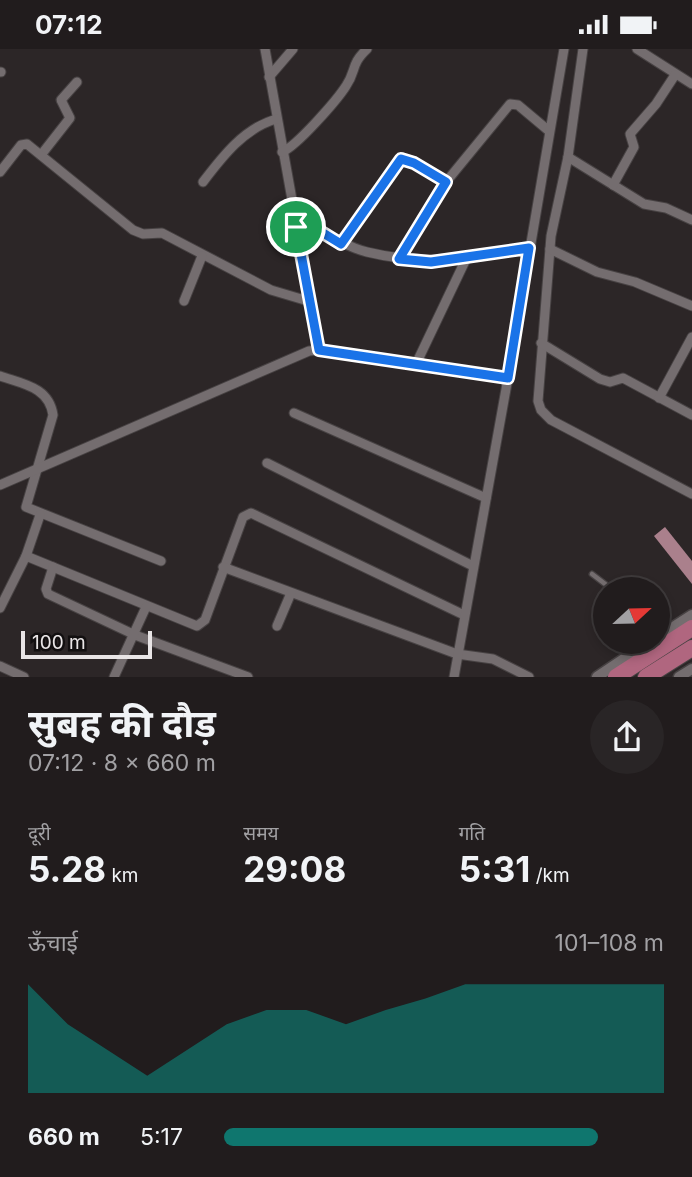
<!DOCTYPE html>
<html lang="hi">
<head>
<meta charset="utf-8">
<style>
  body { margin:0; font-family:Inter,"Noto Sans Devanagari",sans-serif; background:#292526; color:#f1f3f6; height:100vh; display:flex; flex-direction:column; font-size:26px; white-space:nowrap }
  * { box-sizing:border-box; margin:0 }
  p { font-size:23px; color:#a2a1a4 }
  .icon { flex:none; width:38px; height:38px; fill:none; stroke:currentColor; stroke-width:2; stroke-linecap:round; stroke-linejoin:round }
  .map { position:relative; height:628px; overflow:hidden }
  .panel { display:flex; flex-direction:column; background:#211c1d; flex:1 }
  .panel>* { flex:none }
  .needle { width:46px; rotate:68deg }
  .buttons { position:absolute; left:593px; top:528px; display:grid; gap:14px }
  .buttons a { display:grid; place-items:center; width:77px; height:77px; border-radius:50%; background:#211c1d; box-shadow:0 4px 10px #0003,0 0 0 2px #3e3a3b; font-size:35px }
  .scale { position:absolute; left:21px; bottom:18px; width:131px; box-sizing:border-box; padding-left:7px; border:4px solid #e9e5e6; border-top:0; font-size:19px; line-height:24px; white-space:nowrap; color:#e9e5e6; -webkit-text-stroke:5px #120f10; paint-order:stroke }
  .pin { position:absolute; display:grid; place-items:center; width:60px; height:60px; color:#fff; margin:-30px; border:4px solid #fff; border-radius:50%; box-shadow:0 2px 7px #0007 }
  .round { display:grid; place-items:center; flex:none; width:74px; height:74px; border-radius:37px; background:#292526 }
  .head { display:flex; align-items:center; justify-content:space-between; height:119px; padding:0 28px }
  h1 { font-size:38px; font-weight:700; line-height:52px }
  .metrics { display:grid; grid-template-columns:repeat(3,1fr); gap:10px; height:119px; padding:7px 28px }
  .metrics div { display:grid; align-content:center }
  .metrics b { font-size:35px; font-weight:700 }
  .metrics small { font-size:19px; font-weight:400 }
  .metrics p { font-size:19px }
  .chart { height:196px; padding:14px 28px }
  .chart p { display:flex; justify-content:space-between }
  .chart svg { width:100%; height:126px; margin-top:7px; fill:#0f766e; opacity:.7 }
  ul { padding:0 28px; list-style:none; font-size:23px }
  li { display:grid; grid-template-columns:112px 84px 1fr; align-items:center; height:52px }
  li i { height:18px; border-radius:9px; background:#0f766e }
  .status { display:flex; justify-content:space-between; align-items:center; height:49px; padding:0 35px; background:#211c1d; direction:ltr }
  .status svg { height:19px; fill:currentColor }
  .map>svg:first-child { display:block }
  .building { fill:#aa808c }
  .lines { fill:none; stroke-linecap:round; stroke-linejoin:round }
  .service-casing { stroke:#474243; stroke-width:7 }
  .minor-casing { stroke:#474243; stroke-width:11 }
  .tertiary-casing { stroke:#474243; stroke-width:13 }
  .trunk-casing { stroke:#474243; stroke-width:18 }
  .service { stroke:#746d6f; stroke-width:4.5 }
  .minor { stroke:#746d6f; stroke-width:9 }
  .tertiary { stroke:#746d6f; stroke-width:10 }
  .trunk { stroke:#b0667f; stroke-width:16 }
  .route-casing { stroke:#fff; stroke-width:14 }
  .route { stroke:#1a73e8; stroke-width:9 }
</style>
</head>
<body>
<div class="status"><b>07:12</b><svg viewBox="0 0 49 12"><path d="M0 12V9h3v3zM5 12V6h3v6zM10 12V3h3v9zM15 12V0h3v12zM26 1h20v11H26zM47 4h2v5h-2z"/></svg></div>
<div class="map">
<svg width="692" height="628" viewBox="0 0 692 628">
  <rect width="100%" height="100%" fill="#2c2627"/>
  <path class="building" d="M665 478 692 512V535L654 487Z"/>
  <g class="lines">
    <g class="service-casing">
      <path id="service" d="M592 525 613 541"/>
    </g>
    <g class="minor-casing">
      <g id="minor">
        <path d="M265 0 319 301"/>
        <path d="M583 0 568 108 551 187 538 352 541 361 551 371 692 445"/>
        <path d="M637 0 692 35"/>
        <path d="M0 23H1"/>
        <path d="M269 28 293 0"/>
        <path d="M282 103C297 97 337 51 346 37 357 21 350 16 367 0"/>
        <path d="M41 106 70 69 61 51 77 33"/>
        <path d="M568 108 644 155 666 159 692 171"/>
        <path d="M0 123 21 96 27 95 133 181 143 185 162 184 271 241 308 252"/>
        <path d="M203 133C222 108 245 78 277 70"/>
        <path d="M613 136 634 98 630 85 656 55 675 26"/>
        <path d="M295 178C322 178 341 197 367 203 429 218 468 208 529 199"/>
        <path d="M341 195 398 111H408L446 133"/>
        <path d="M550 200 597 223 635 233 692 257"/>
        <path d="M399 210 446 133 510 55 518 56 549 82"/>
        <path d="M184 252 202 207"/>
        <path d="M541 294 600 330 610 333 623 329 692 366"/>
        <path d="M416 315 467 208"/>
        <path d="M0 327C23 335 49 338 53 366L26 458 161 512"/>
        <path d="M659 349 692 288"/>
        <path d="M294 364 486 449"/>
        <path d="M267 414 473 517"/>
        <path d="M0 436 309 302 319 301 508 329 564 0"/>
        <path d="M26 507 197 577 205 571 243 468 251 464 464 566"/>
        <path d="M53 518 46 540 48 545 135 586 248 628"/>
        <path d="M223 518 457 605 493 610 529 628"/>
        <path d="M0 559 26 507 40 466"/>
        <path d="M277 577 291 544"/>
        <path d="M0 617 24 628"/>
        <path d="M114 628 146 558"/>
        <path d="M454 628 508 329"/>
      </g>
    </g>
    <g class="tertiary-casing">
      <g id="tertiary">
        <path d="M658 588 692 566"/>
        <path d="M597 628 649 593"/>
        <path d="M679 628 692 620"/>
      </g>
    </g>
    <g class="trunk-casing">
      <g id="trunk">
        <path d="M616 628 692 579"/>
        <path d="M646 628 692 599"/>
      </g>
    </g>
    <use href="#service" class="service"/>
    <use href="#minor" class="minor"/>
    <use href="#tertiary" class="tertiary"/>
    <use href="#trunk" class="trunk"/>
  </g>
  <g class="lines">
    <g class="route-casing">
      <path id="route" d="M401 110 414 114 446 133 399 210 431 213 529 199 508 329 319 301 296 178 315 179 341 195Z"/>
    </g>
    <use href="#route" class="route"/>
  </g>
</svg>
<div class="buttons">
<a><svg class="needle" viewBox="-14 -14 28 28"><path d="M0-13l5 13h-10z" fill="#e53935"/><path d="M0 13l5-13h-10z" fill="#a2a1a4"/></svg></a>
</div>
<div class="scale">100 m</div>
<div class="pin" style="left:296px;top:178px;background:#1e9e55"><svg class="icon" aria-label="arrive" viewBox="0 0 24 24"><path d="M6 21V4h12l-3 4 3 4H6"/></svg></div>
</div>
<section class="panel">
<div class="head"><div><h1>सुबह की दौड़</h1><p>07:12 · 8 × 660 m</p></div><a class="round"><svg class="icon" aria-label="share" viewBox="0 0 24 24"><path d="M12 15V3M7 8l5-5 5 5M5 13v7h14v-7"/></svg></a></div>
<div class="metrics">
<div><p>दूरी</p><b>5.28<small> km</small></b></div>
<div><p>समय</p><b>29:08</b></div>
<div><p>गति</p><b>5:31<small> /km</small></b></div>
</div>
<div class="chart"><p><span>ऊँचाई</span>101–108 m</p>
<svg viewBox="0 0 160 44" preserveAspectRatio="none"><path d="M0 44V6L10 20L20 29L30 38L40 29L50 20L60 15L70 15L80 20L90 15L100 11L110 6L120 6L130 6L140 6L150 6L160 6V44z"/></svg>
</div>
<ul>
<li><b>660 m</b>5:17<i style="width:85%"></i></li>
</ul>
</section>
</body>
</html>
